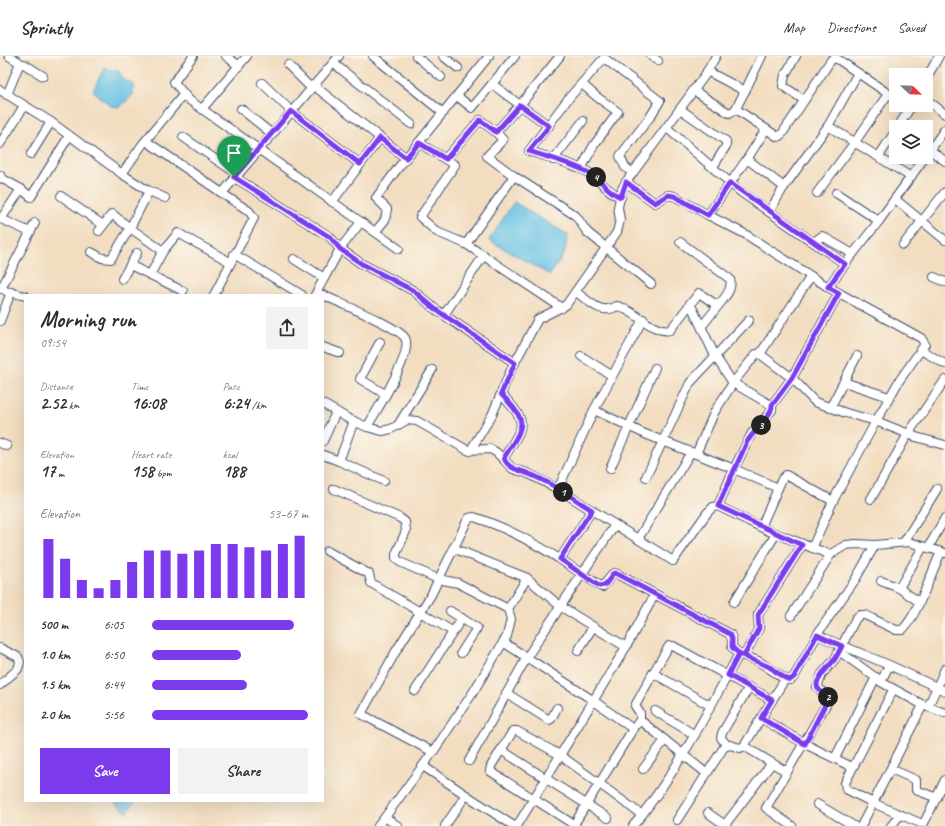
<!DOCTYPE html>
<html lang="en">
<head>
<meta charset="utf-8">
<style>
  body { margin:0; font-family:Caveat,sans-serif; background:#f2f2f3; color:#2b2b33; height:100vh; display:flex; flex-direction:column; font-size:15px; white-space:nowrap }
  * { box-sizing:border-box; margin:0 }
  p { font-size:13px; color:#7c7c81 }
  .icon { flex:none; width:22px; height:22px; fill:none; stroke:currentColor; stroke-width:2; stroke-linecap:round; stroke-linejoin:round }
  .map { position:relative; flex:1; overflow:hidden }
  .panel { position:absolute; left:24px; top:238px; width:300px; height:508px; display:flex; flex-direction:column; background:#fff; border-radius:0px; box-shadow:0 4px 16px #0002 }
  .panel>* { flex:none }
  .needle { width:26px; rotate:113deg }
  .tools { position:absolute; left:889px; top:12px; display:grid; gap:8px }
  .tools a { display:grid; place-items:center; width:44px; height:44px; border-radius:0px; background:#fff; box-shadow:0 4px 16px #0002; font-size:20px }
  .pin { position:absolute; display:grid; place-items:center; width:34px; height:34px; color:#fff; margin:-41px -17px; border-radius:50% 50% 50% 0; rotate:-45deg; box-shadow:0 0 4px #0007 }
  .pin .icon { rotate:45deg }
  .km { position:absolute; width:20px; height:20px; margin:-10px; border-radius:50%; background:#222; color:#fff; font-size:11px; line-height:20px; text-align:center }
  .round { display:grid; place-items:center; flex:none; width:42px; height:42px; border-radius:0px; background:#f2f2f3 }
  .head { display:flex; align-items:center; justify-content:space-between; height:68px; padding:0 16px }
  h1 { font-size:22px; font-weight:600; line-height:30px }
  .stats { display:grid; grid-template-columns:repeat(3,1fr); gap:6px; height:68px; padding:4px 16px }
  .stats div { display:grid; align-content:center }
  .stats b { font-size:17px; font-weight:600 }
  .stats small { font-size:11px; font-weight:400 }
  .stats p { font-size:11px }
  .chart { height:112px; padding:8px 16px }
  .chart p { display:flex; justify-content:space-between }
  .chart svg { width:100%; height:72px; margin-top:4px; stroke:#7c3aed; stroke-width:6 }
  .button { display:flex; gap:8px; margin-top:auto; padding:8px 16px }
  .button a { flex:1; height:46px; border-radius:0px; background:#7c3aed; color:#fff; font-size:16px; font-weight:600; line-height:46px; text-align:center }
  .button a+a { background:#f2f2f3; color:#2b2b33 }
  ul { padding:0 16px; list-style:none; font-size:13px }
  li { display:grid; grid-template-columns:64px 48px 1fr; align-items:center; height:30px }
  li i { height:10px; border-radius:5px; background:#7c3aed }
  header { display:flex; align-items:center; gap:24px; box-sizing:border-box; height:56px; padding:0 20px; background:#fff; border-bottom:1px solid #e1e1e2 }
  header strong { font-size:19px }
  nav { display:flex; gap:22px; margin-inline-start:auto; font-size:14px }
  .map>svg:first-child { display:block }
  .water { fill:#67c2e5; stroke:#4178a2 }
  .lines { fill:none; stroke-linecap:round; stroke-linejoin:round }
  .minor-casing { stroke:#3b496d; stroke-width:10 }
  .minor { stroke:#fff; stroke-width:8 }
  .route-casing { stroke:#fff; stroke-width:8 }
  .route { stroke:#7c3aed; stroke-width:5 }
</style>
</head>
<body>
<header>
<strong>Sprintly</strong>
<nav><a>Map</a><a>Directions</a><a>Saved</a></nav>
</header>
<div class="map">
<svg width="945" height="770" viewBox="0 0 945 770">
  <rect width="100%" height="100%" fill="#fbf7ec"/>
  <filter id="ink" filterUnits="userSpaceOnUse"><feTurbulence type="fractalNoise" baseFrequency=".025" numOctaves="2"/><feDisplacementMap in="SourceGraphic" scale="8" xChannelSelector="R" yChannelSelector="G"/><feConvolveMatrix kernelMatrix="1 2 1 2 8 2 1 2 1" color-interpolation-filters="sRGB"/></filter>
  <filter id="wash" filterUnits="userSpaceOnUse"><feTurbulence type="fractalNoise" baseFrequency=".012" numOctaves="4" result="noise"/><feDisplacementMap in="SourceGraphic" scale="16" xChannelSelector="R" yChannelSelector="G"/><feGaussianBlur stdDeviation="0.9" result="paint"/><feColorMatrix in="noise" values="0 0 0 0 0 0 0 0 0 0 0 0 0 0 0 0 0 1.4 0 .05"/><feComposite in="paint" operator="in"/></filter>
  <g filter="url(#wash)">
    <rect width="100%" height="100%" fill="#f2ddc0"/>
    <g class="water">
      <path d="M104 12 119 15 123 23 134 29 133 39 120 51 111 50 93 35Z"/>
      <path d="M514 146 568 179 564 198 550 219 489 184Z"/>
      <path d="M113 745H135L127 757Z"/>
    </g>
  </g>
  <g filter="url(#ink)">
    <g class="lines">
      <g class="minor-casing">
        <g id="minor">
          <path d="M193 0 174 26 189 44 202 53 247 0"/>
          <path d="M226 0 239 10"/>
          <path d="M373 0 443 57"/>
          <path d="M416 0 441 21"/>
          <path d="M443 0 458 12"/>
          <path d="M651 0 658 5"/>
          <path d="M796 0 785 19 783 30 804 44"/>
          <path d="M333 7 411 68"/>
          <path d="M19 8H24L43 20"/>
          <path d="M288 9 310 31"/>
          <path d="M707 15 745 35 762 0"/>
          <path d="M926 23 939 0"/>
          <path d="M262 27 291 55 360 108"/>
          <path d="M492 28 515 0"/>
          <path d="M313 29 406 102"/>
          <path d="M0 34 51 66 122 118 147 134 148 137 130 172 163 195"/>
          <path d="M693 34 729 57 735 54 745 35"/>
          <path d="M7 39 19 9V6L9 0"/>
          <path d="M926 43 945 58"/>
          <path d="M202 53 399 193"/>
          <path d="M241 53 272 78"/>
          <path d="M680 53 726 85V90L713 111"/>
          <path d="M736 53 766 73"/>
          <path d="M549 70 520 49 560 0"/>
          <path d="M828 70 911 121"/>
          <path d="M898 71 910 52"/>
          <path d="M667 72 742 137 845 208 879 165 925 101"/>
          <path d="M496 76 503 84 487 100 514 120"/>
          <path d="M183 81 237 118"/>
          <path d="M146 85 222 137"/>
          <path d="M419 87 455 109 420 161 437 176 466 188 562 252"/>
          <path d="M0 88 24 50"/>
          <path d="M930 94 945 105"/>
          <path d="M31 98 51 66"/>
          <path d="M879 100 896 74"/>
          <path d="M926 100 945 73"/>
          <path d="M445 103 480 64 496 76 520 49 492 28 472 52 457 40"/>
          <path d="M747 103 784 131 828 70 858 17"/>
          <path d="M553 104 583 65"/>
          <path d="M581 113 594 89 618 56 597 41 582 28"/>
          <path d="M122 118 142 89 184 38"/>
          <path d="M0 119 1 122 21 133 1 163 30 176"/>
          <path d="M234 121 330 181 340 193 361 166"/>
          <path d="M626 126 655 147 668 139 674 140 708 159 749 100 766 73 778 81 782 78 831 4 834 2 839 4 896 43"/>
          <path d="M21 133 31 141 69 80"/>
          <path d="M147 134 165 142"/>
          <path d="M817 137 855 86 888 38"/>
          <path d="M836 137 879 165"/>
          <path d="M61 140 103 169"/>
          <path d="M621 141C608 137 602 125 591 118 573 107 549 102 529 95L568 43 604 2 660 45 650 61 620 100 625 111 633 117"/>
          <path d="M895 143 945 184"/>
          <path d="M332 146 380 82"/>
          <path d="M769 156 784 131"/>
          <path d="M708 159 745 178 828 231"/>
          <path d="M375 176 385 164 387 153 376 142 398 112 489 0"/>
          <path d="M814 186 822 180 853 198"/>
          <path d="M466 188 514 120 576 160 587 176 651 228"/>
          <path d="M903 189 945 136"/>
          <path d="M91 196 102 202 111 203 130 172 112 158 99 175"/>
          <path d="M234 198 302 239"/>
          <path d="M294 203 324 222"/>
          <path d="M130 209 183 235"/>
          <path d="M150 219 163 195 178 177 230 206"/>
          <path d="M934 221 945 226"/>
          <path d="M122 223 137 197"/>
          <path d="M1 233 35 167"/>
          <path d="M6 235 25 240"/>
          <path d="M576 236C589 245 601 260 617 250 634 253 653 278 670 274L699 237 718 250C724 242 733 234 730 223L680 186"/>
          <path d="M214 239 254 162 249 155 223 138 224 135 339 0"/>
          <path d="M315 239 340 193 362 208 414 235 435 253 515 307"/>
          <path d="M323 239C337 246 399 271 405 282 414 297 376 355 367 371"/>
          <path d="M690 247 715 300 733 327 715 355 696 398 734 413 718 450"/>
          <path d="M444 259 484 199"/>
          <path d="M0 265 11 236"/>
          <path d="M702 270 718 250"/>
          <path d="M380 286 360 323 385 338"/>
          <path d="M323 291 340 297"/>
          <path d="M921 294 945 308"/>
          <path d="M760 298 811 220"/>
          <path d="M581 300 611 319"/>
          <path d="M844 326 889 341"/>
          <path d="M501 338C530 368 524 368 504 402"/>
          <path d="M323 348 349 363 367 371 382 375 391 373 407 364 417 365 467 394 490 393 496 396 513 413 527 417 558 433 673 505 707 457 713 451 718 450 769 475 826 497 831 498 846 489 856 488 875 489 909 486 945 497"/>
          <path d="M772 349 792 322 839 237"/>
          <path d="M830 352 857 300"/>
          <path d="M594 354 643 263"/>
          <path d="M398 369 432 314"/>
          <path d="M323 385 336 356"/>
          <path d="M0 387 7 390"/>
          <path d="M470 395 492 359 511 314 538 263 566 249 617 176 620 164 618 151 622 133 626 126 705 19 716 0"/>
          <path d="M323 399 339 405 354 365"/>
          <path d="M339 405 384 425"/>
          <path d="M610 413 655 312"/>
          <path d="M646 421 690 327 749 264"/>
          <path d="M778 432 734 413 752 377 772 354V351L769 348 733 327 756 298H760L792 322 815 346 846 357 876 365 916 381 945 389"/>
          <path d="M334 433 400 462 405 466 406 475 396 498V502L400 506 438 523 458 527 508 553 527 522 453 492"/>
          <path d="M558 433 594 354 645 378 696 398"/>
          <path d="M871 443 908 378 945 324"/>
          <path d="M761 471 782 423 786 419 833 445"/>
          <path d="M638 483 691 396"/>
          <path d="M904 486 937 433"/>
          <path d="M812 492 833 445 876 365 899 325 925 288 921 282 828 231 845 208"/>
          <path d="M928 492 945 462"/>
          <path d="M327 495 369 518 371 527 452 575"/>
          <path d="M560 503 592 454"/>
          <path d="M881 525 899 532 919 546"/>
          <path d="M899 532 923 491"/>
          <path d="M734 546 776 478"/>
          <path d="M450 555 477 572 461 597"/>
          <path d="M791 560 831 498"/>
          <path d="M817 579 889 609 881 626 923 649 945 657"/>
          <path d="M503 586 594 645 633 673 573 770"/>
          <path d="M626 591 655 538"/>
          <path d="M0 592 18 601 20 606 18 613 0 629"/>
          <path d="M578 595 593 571"/>
          <path d="M839 595 879 624"/>
          <path d="M744 600 759 572 758 559 802 489"/>
          <path d="M889 609 945 635"/>
          <path d="M653 617 669 590H673L772 644"/>
          <path d="M785 623 744 690 787 716 827 647V640L817 631 822 618 835 603 856 562 860 559H865L896 574H902C918 559 931 517 941 496"/>
          <path d="M415 635 462 562"/>
          <path d="M506 637 549 664 551 663 557 652"/>
          <path d="M923 649 873 747 920 767H924L945 724"/>
          <path d="M928 651 945 613"/>
          <path d="M655 655 695 679"/>
          <path d="M761 662 805 688 852 711"/>
          <path d="M640 664V657L635 650 653 617 711 650"/>
          <path d="M637 668 640 664 706 717"/>
          <path d="M727 689 721 682 722 677 749 631"/>
          <path d="M501 694 491 710 490 715 576 770"/>
          <path d="M433 696 472 638 507 580 511 563 508 553"/>
          <path d="M835 702 876 621"/>
          <path d="M469 705 527 601 582 518 602 531 614 517 617 518 730 578 732 583V591L739 598"/>
          <path d="M423 710 466 739"/>
          <path d="M643 713 665 684"/>
          <path d="M891 713 916 724V734L937 742"/>
          <path d="M787 716 766 752 792 770"/>
          <path d="M817 748 854 770"/>
          <path d="M708 757 725 769"/>
          <path d="M608 762 501 694 513 675H517L560 699 642 759"/>
          <path d="M677 764 724 691 730 689 740 692 744 690"/>
          <path d="M378 770 385 761"/>
          <path d="M398 770 385 761 433 696 361 658 396 595 431 539 467 465 469 462 474 461C514 474 548 494 582 518L615 469"/>
          <path d="M445 770 466 739 514 770"/>
          <path d="M517 770 626 591 560 550 527 522"/>
          <path d="M633 770C676 718 707 657 739 598L758 605 785 623 790 624 794 621 820 574 855 524 875 489"/>
          <path d="M724 770 772 707"/>
          <path d="M861 770 873 747 846 733 845 727 893 634"/>
          <path d="M891 770 900 759"/>
        </g>
      </g>
      <use href="#minor" class="minor"/>
    </g>
  </g>
  <g class="lines" filter="url(#ink)">
    <g class="route-casing">
      <path id="route" d="M234 121 330 181 340 193 362 208 414 235 435 253 515 307 501 338C530 368 524 368 504 402 506 410 514 413 521 415 546 423 570 440 592 454L560 503 599 530 605 529 614 517 617 518 730 578 732 583V591C741 602 759 605 771 612 777 616 782 622 790 624L794 621 817 579 842 590 835 603 822 618 817 627C816 636 826 636 828 643L805 688 761 662 772 644 728 619 739 598 744 600 759 572 758 559 802 489 718 450 747 386C752 376 773 360 772 349L792 322 839 237 828 231 845 208 730 127 708 159 674 140 668 139 655 147 626 126 621 141C608 137 602 124 591 118 573 107 549 102 529 95L549 70 520 49 496 76 480 64 446 103 419 87 406 102 380 82 360 108 291 55 234 121"/>
    </g>
    <use href="#route" class="route"/>
  </g>
</svg>
<div class="tools">
<a><svg class="needle" viewBox="-14 -14 28 28"><path d="M0-13l5 13h-10z" fill="#e53935"/><path d="M0 13l5-13h-10z" fill="#7c7c81"/></svg></a>
<a><svg class="icon" aria-label="layers" viewBox="0 0 24 24"><path d="M12 4l9 5-9 5-9-5zM3 14l9 5 9-5"/></svg></a>
</div>
<div class="pin" style="left:234px;top:121px;background:#1e9e55"><svg class="icon" aria-label="arrive" viewBox="0 0 24 24"><path d="M6 21V4h12l-3 4 3 4H6"/></svg></div>
<b class="km" style="left:563px;top:436px">1</b>
<b class="km" style="left:828px;top:641px">2</b>
<b class="km" style="left:761px;top:369px">3</b>
<b class="km" style="left:596px;top:121px">4</b>
<section class="panel">
<div class="head"><div><h1>Morning run</h1><p>09:54</p></div><a class="round"><svg class="icon" aria-label="share" viewBox="0 0 24 24"><path d="M12 15V3M7 8l5-5 5 5M5 13v7h14v-7"/></svg></a></div>
<div class="stats">
<div><p>Distance</p><b>2.52<small> km</small></b></div>
<div><p>Time</p><b>16:08</b></div>
<div><p>Pace</p><b>6:24<small> /km</small></b></div>
</div>
<div class="stats">
<div><p>Elevation</p><b>17<small> m</small></b></div>
<div><p>Heart rate</p><b>158<small> bpm</small></b></div>
<div><p>kcal</p><b>188</b></div>
</div>
<div class="chart"><p><span>Elevation</span>53–67 m</p>
<svg viewBox="0 0 160 44" preserveAspectRatio="none"><path d="M5 44V8M15 44V20M25 44V33M35 44V38M45 44V33M55 44V22M65 44V15M75 44V15M85 44V17M95 44V15M105 44V11M115 44V11M125 44V13M135 44V15M145 44V11M155 44V6"/></svg>
</div>
<ul>
<li><b>500 m</b>6:05<i style="width:91%"></i></li>
<li><b>1.0 km</b>6:50<i style="width:57%"></i></li>
<li><b>1.5 km</b>6:44<i style="width:61%"></i></li>
<li><b>2.0 km</b>5:56<i style="width:100%"></i></li>
</ul>
<div class="button"><a>Save</a><a>Share</a></div>
</section>
</div>
</body>
</html>
